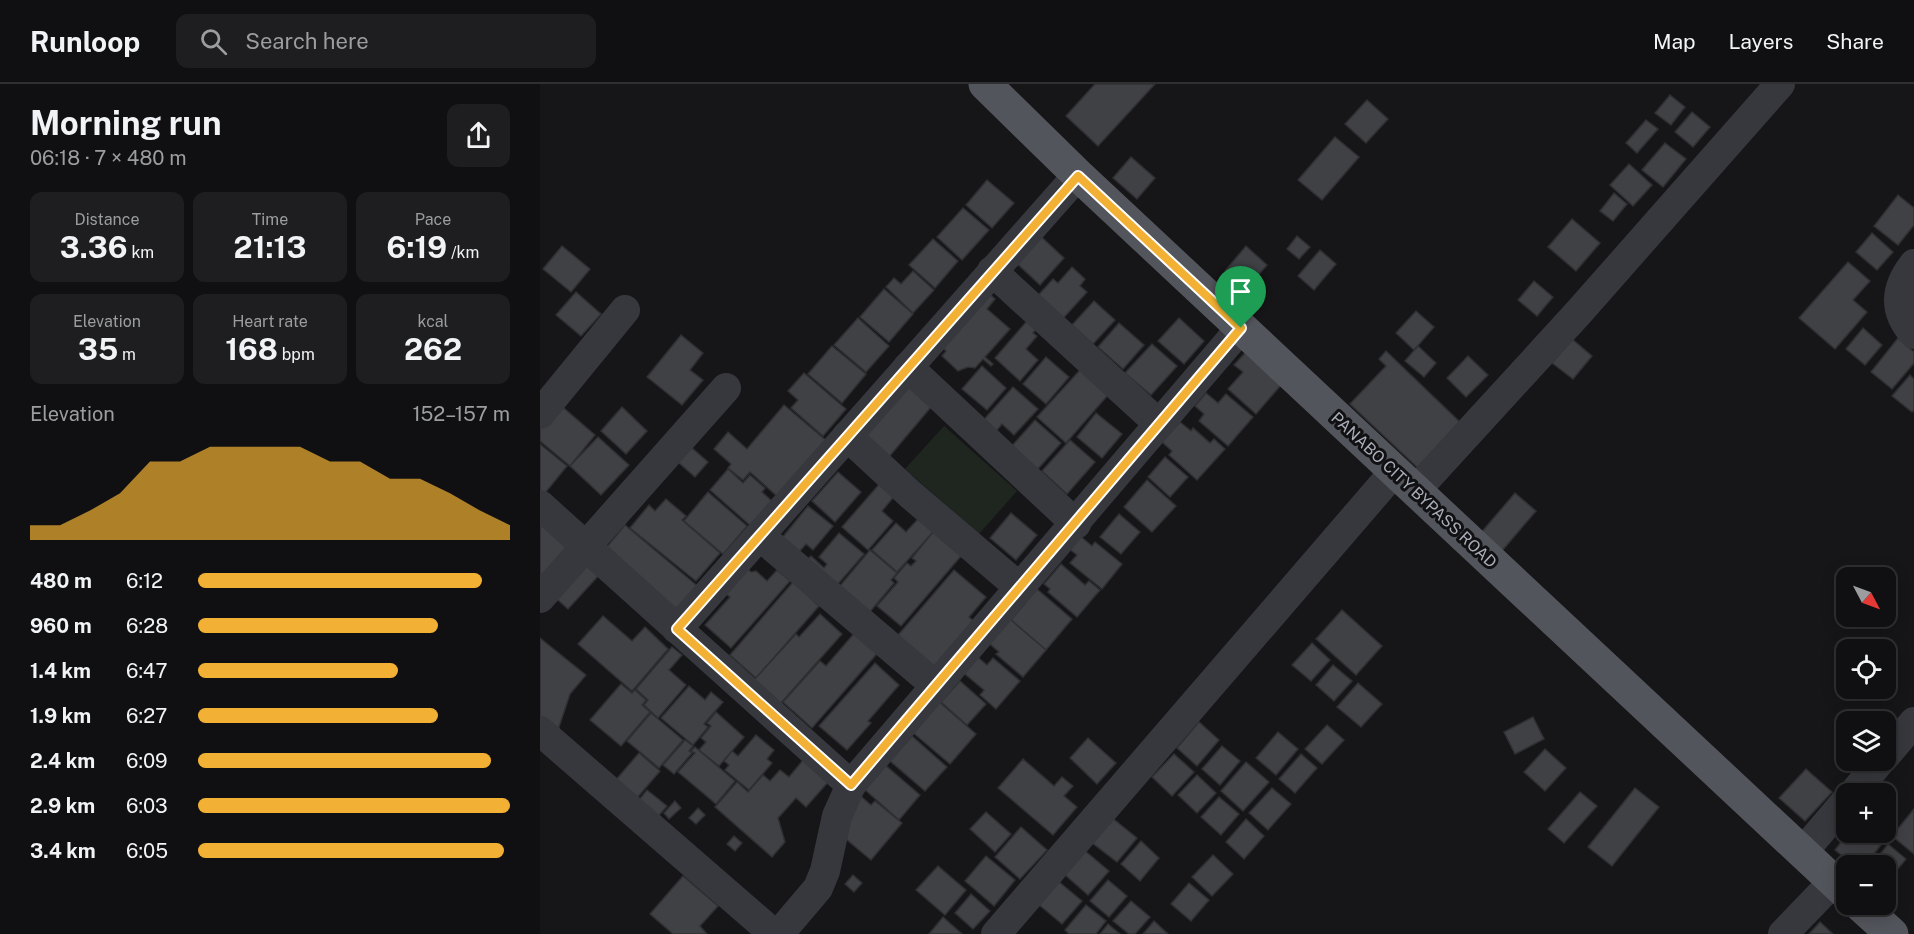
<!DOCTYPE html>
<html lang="en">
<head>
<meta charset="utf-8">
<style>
  body { margin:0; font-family:"Public Sans",sans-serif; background:#1e1e20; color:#f1f3f6; height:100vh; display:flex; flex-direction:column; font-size:22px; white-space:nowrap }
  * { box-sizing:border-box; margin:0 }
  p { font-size:20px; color:#9c9d9f }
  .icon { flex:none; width:33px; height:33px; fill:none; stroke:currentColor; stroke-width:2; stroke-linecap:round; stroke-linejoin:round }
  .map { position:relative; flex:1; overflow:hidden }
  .drawer { display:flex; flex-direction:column; background:#101012; width:540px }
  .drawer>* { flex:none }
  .needle { width:39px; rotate:131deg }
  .controls { position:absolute; left:1296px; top:483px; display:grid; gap:12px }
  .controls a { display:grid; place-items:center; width:60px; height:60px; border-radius:12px; background:#101012; box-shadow:0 3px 15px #0003,0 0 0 2px #303032; font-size:30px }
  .pin { position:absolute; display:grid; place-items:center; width:51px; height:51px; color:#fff; margin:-62px -26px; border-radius:50% 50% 50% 0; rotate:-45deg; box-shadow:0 0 6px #0007 }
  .pin .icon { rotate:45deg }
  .round { display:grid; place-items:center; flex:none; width:63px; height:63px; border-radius:12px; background:#1e1e20 }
  .headline { display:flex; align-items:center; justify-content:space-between; height:102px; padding:0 30px }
  h1 { font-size:33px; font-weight:700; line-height:45px }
  .metrics { display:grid; grid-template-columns:repeat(3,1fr); gap:9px; height:102px; padding:6px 30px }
  .metrics div { display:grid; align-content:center; border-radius:12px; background:#1e1e20; text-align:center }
  .metrics b { font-size:30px; font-weight:700 }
  .metrics small { font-size:16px; font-weight:400 }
  .metrics p { font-size:16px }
  .chart { height:168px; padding:12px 30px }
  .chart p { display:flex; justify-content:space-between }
  .chart svg { width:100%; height:108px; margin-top:6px; fill:#f2b134; opacity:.7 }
  ul { padding:0 30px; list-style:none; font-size:20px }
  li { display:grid; grid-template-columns:96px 72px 1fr; align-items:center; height:45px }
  li i { height:15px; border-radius:8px; background:#f2b134 }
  header { display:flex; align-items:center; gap:36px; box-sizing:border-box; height:84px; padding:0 30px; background:#101012; border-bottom:2px solid #303032 }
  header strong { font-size:28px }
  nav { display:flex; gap:33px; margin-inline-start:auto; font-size:21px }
  .search { width:420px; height:54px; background:#1e1e20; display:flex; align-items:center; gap:15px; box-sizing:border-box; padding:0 21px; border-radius:12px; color:#9c9d9f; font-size:22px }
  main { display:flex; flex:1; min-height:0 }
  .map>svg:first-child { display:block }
  .green { fill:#1e261f }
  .building { fill:#404145; stroke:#303034; stroke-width:1.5 }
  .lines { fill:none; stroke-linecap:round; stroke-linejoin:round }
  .minor { stroke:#37383d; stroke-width:30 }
  .major { stroke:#53555c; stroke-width:33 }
  .route-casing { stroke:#fff; stroke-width:12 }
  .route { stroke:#f2b134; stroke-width:8 }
  .labels { text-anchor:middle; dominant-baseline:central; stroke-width:6; stroke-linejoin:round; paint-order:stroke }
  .street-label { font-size:16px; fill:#a8adb8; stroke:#111113 }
</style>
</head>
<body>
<header>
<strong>Runloop</strong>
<div class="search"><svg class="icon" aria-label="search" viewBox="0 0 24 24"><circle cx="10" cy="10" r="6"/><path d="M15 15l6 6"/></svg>Search here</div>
<nav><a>Map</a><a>Layers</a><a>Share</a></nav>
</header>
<main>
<section class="drawer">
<div class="headline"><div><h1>Morning run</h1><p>06:18 · 7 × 480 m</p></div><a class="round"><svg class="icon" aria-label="share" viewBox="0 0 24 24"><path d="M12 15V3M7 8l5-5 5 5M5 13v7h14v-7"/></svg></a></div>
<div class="metrics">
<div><p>Distance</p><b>3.36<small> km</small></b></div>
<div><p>Time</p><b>21:13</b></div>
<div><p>Pace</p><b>6:19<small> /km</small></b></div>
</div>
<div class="metrics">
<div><p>Elevation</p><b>35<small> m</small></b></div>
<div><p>Heart rate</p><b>168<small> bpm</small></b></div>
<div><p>kcal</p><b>262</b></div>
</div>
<div class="chart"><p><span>Elevation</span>152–157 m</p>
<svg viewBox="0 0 160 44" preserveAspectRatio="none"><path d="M0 44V38L10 38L20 32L30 25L40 12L50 12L60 6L70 6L80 6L90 6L100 12L110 12L120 19L130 19L140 25L150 32L160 38V44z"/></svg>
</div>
<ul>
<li><b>480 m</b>6:12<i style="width:91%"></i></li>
<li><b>960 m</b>6:28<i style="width:77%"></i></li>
<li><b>1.4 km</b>6:47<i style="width:64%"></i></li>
<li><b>1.9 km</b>6:27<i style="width:77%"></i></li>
<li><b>2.4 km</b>6:09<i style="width:94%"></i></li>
<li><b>2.9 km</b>6:03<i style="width:100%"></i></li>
<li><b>3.4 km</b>6:05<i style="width:98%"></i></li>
</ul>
</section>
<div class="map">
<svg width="1374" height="850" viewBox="0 0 1374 850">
  <rect width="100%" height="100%" fill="#161618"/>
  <path class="green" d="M404 342 477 407 439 450 365 385Z"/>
  <g class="building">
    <path d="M555 0H615L558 62 526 32Z"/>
    <path d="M1130 11 1145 23 1131 41 1115 29Z"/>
    <path d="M827 16 848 35 826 59 805 40Z"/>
    <path d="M1152 28 1170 43 1153 63 1135 48Z"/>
    <path d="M1106 36 1118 45 1097 69 1086 59Z"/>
    <path d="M795 53 819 73 782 116 758 96Z"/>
    <path d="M1125 59 1146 75 1123 103 1102 86Z"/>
    <path d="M591 73 615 94 597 115 573 94Z"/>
    <path d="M1089 80 1112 101 1093 122 1070 101Z"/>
    <path d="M447 96 474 119 452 144 426 121Z"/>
    <path d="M1074 109 1087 120 1073 137 1060 127Z"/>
    <path d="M1358 111 1374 124V141L1358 161 1334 142Z"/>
    <path d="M423 124 449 146 422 176 397 153Z"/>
    <path d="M1032 135 1060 159 1036 187 1008 163Z"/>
    <path d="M494 146 524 174 500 201 470 173Z"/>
    <path d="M1332 149 1353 168 1337 186 1316 168Z"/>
    <path d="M757 152 770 163 759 175 747 165Z"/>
    <path d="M393 155 418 177 395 204 369 181Z"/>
    <path d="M22 162 50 185 31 208 3 185Z"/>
    <path d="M706 162 727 181 706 205 685 187Z"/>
    <path d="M780 166 796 180 774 206 758 192Z"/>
    <path d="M1308 178 1330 197 1313 216 1327 228 1295 265 1259 234Z"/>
    <path d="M532 183 545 195 540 202 547 208 518 240 493 217 513 195 518 199Z"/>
    <path d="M373 187 394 206 373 229 346 203 354 194 361 200Z"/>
    <path d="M994 197 1013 213 997 232 978 216Z"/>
    <path d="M344 205 373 230 349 258 320 233Z"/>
    <path d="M444 205 455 215 447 225 470 245 445 273 453 280 451 282 443 275 435 284 428 283 418 287 402 272 406 267 397 258Z"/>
    <path d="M36 208 61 230 41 252 16 231Z"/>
    <path d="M554 217 575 236 553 260 532 241Z"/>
    <path d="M876 227 894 243 874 266 856 249Z"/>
    <path d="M318 234 349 262 326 288 294 261Z"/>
    <path d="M639 234 664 257 644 280 618 257Z"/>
    <path d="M487 237 496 245 493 249 497 252 486 265 498 276 480 297 455 274Z"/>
    <path d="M579 239 604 261 583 285 558 263Z"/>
    <path d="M1323 244 1342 261 1325 281 1306 265Z"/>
    <path d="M141 251 163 269 150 286 163 296 142 321 107 293Z"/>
    <path d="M1358 254 1374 268V279L1352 305 1331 288Z"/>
    <path d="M1032 255 1052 272 1033 295 1012 279Z"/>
    <path d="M612 260 637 282 611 311 585 289Z"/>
    <path d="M292 262 326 290 302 319 268 290Z"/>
    <path d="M878 262 896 279 884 293 865 277Z"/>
    <path d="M846 267 922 340 879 385 810 320 846 282 839 275Z"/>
    <path d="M705 269 741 301 716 330 688 305 703 288 694 281Z"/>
    <path d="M928 272 948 291 926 313 907 294Z"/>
    <path d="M506 273 529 293 506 320 483 300Z"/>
    <path d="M442 282 466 304 447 326 422 305Z"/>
    <path d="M540 286 568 311 526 359 497 333Z"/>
    <path d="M264 289 306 325 283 352 251 324 258 316 248 307Z"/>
    <path d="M1370 291 1374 295V326L1372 328 1352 312Z"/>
    <path d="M365 300 391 323 343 380 316 357Z"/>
    <path d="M473 303 498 325 474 351 462 340 453 351 440 340Z"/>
    <path d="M666 309 678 319 686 310 713 333 688 362 659 337 664 330 655 322Z"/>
    <path d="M18 319 55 351 30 382 0 357V340Z"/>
    <path d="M244 321 288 358 239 414 210 388 203 396 188 384 191 380 174 365 188 348 207 365Z"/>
    <path d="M82 323 107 347 86 370 61 347Z"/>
    <path d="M556 329 582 350 562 374 537 353Z"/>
    <path d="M495 336 521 359 497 386 471 363Z"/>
    <path d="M640 338 651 347 653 344 670 359 674 355 685 365 657 396 629 371 632 367 622 358Z"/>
    <path d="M58 353 89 381 61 411 30 382Z"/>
    <path d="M530 356 555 378 527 410 502 387Z"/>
    <path d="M144 357 168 378 155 393 131 372Z"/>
    <path d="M0 360 27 382 1 414 0 413Z"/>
    <path d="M625 373 648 393 630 413 608 393Z"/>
    <path d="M188 385 203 399 210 391 225 404 222 408 234 419 212 443 170 406Z"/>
    <path d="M298 388 321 408 295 438 272 417Z"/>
    <path d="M607 396 636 422 612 448 584 423Z"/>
    <path d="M342 397 356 410 342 427 353 437 328 466 302 443Z"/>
    <path d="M168 408 207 442 183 470 144 437Z"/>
    <path d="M975 409 996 427 961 468 940 450Z"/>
    <path d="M126 415 146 432 142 436 180 469 156 497 90 444 109 421 115 427Z"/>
    <path d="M268 422 293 442 273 466 266 460 259 468 242 454Z"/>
    <path d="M0 428 34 458 0 496Z"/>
    <path d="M471 429 497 451 476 476 450 454Z"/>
    <path d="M579 430 600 448 581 470 560 453Z"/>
    <path d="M378 435 393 448 357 488 332 466 356 439 366 448Z"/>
    <path d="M85 441 161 505 134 537 61 470Z"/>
    <path d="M393 448 421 472 361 542 337 522 358 498 354 494 367 479 371 482 376 477 372 474Z"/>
    <path d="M299 449 324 470 297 501 263 480 271 472 284 484 287 480 279 473Z"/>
    <path d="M539 451 552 462 555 458 582 480 562 505 530 479 537 471 528 464Z"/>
    <path d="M330 466 357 489 351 496 354 499 329 529 299 503Z"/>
    <path d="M42 474 60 490 28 525 10 509Z"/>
    <path d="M202 480 211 488 216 487 227 497 237 486 250 497 191 564 165 541 190 513 180 505Z"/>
    <path d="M521 480 545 501 549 497 560 506 537 533 508 508 510 505 504 500Z"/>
    <path d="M414 486 446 513 429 533 439 542 396 592 353 557Z"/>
    <path d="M253 498 279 522 216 594 190 571Z"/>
    <path d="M497 505 532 535 506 566 471 536Z"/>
    <path d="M802 526 842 562 816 591 776 555Z"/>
    <path d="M280 530 302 550 240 620 214 596 256 550 259 553Z"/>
    <path d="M465 531 506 566 483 593 456 570 459 568 445 556Z"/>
    <path d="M63 532 92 557 105 543 128 565 92 607 38 560Z"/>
    <path d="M318 545 341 565 272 644 243 618 280 577 286 582Z"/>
    <path d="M0 554 46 591 30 610 15 655 0 643Z"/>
    <path d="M772 559 790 576 771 597 752 581Z"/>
    <path d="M132 563 142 571 129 586 146 601 118 634 104 621 108 616 96 605Z"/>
    <path d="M434 570 447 581 453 574 480 597 456 625 440 611 444 606 420 586Z"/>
    <path d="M335 579 359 601 328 637 331 639 307 666 279 642Z"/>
    <path d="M793 581 812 597 794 617 776 601Z"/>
    <path d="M420 597 446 620 427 641 401 618Z"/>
    <path d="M818 599 842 620 821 643 797 623Z"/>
    <path d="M81 600 92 609 95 606 106 616 102 621 110 628 81 662 50 636Z"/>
    <path d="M149 602 165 616 171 608 183 618 164 640 168 643 153 661 121 634Z"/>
    <path d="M397 616 436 650 410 680 371 647Z"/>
    <path d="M176 628 204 653 179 682 159 666 166 658 161 654 171 642 167 639Z"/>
    <path d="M111 629 143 656 119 684 87 657Z"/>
    <path d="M993 633 1004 655 975 670 964 648Z"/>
    <path d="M659 638 679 656 657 682 637 664Z"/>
    <path d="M787 641 804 656 782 680 765 665Z"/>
    <path d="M738 648 758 665 736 691 716 674Z"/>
    <path d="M216 651 234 666 227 675 232 679 209 706 185 686 189 681 184 677 192 667 198 672Z"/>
    <path d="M372 652 407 683 385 707 350 677Z"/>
    <path d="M548 654 576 679 557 700 530 674Z"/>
    <path d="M145 656 153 662 149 667 152 669 134 690 123 681Z"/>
    <path d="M682 662 700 677 680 701 662 685Z"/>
    <path d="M155 663 195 697 176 720 138 688 155 669 151 667Z"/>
    <path d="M1005 665 1026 684 1005 707 984 688Z"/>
    <path d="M99 669 120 687 90 722 69 704Z"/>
    <path d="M634 670 654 688 632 712 612 693Z"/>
    <path d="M761 670 777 684 755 709 739 695Z"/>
    <path d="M264 675 289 697 266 723 256 714 238 734 245 758 232 773 175 723 197 698 208 708 223 691 230 697 240 686 249 693Z"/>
    <path d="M483 675 514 702 522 693 533 702 524 712 537 723 513 751 458 704Z"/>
    <path d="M706 678 729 698 703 727 681 707Z"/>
    <path d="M344 680 380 711 359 736 323 704Z"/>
    <path d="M1266 685 1292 708 1265 737 1239 714Z"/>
    <path d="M657 691 676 709 657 729 638 711Z"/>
    <path d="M732 704 751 720 728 746 709 729Z"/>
    <path d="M1095 704 1119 723 1072 782 1048 763Z"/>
    <path d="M107 706 127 722 114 737 94 722Z"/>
    <path d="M1040 708 1057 722 1024 759 1008 745Z"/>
    <path d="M317 709 331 721 335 717 362 739 331 776 300 750Z"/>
    <path d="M679 713 699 730 681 751 661 733Z"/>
    <path d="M135 717 141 724 129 735 124 729Z"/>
    <path d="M158 724 165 731 156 740 149 734Z"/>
    <path d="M1374 725V770L1352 752Z"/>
    <path d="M446 728 471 750 455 768 430 745Z"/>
    <path d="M571 733 597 754 577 778 551 758Z"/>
    <path d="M706 735 724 752 704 775 686 758Z"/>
    <path d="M481 743 507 766 480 795 455 773Z"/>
    <path d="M1309 748H1332L1343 758 1325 782H1315L1295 766Z"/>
    <path d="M194 752 202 759 195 767 187 760Z"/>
    <path d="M601 757 619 774 600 797 581 780Z"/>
    <path d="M1348 760 1366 775 1346 799V782H1331Z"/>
    <path d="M544 766 569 787 548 811 524 790Z"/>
    <path d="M673 771 693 790 672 812 652 793Z"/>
    <path d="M446 772 475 796 454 822 425 797Z"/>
    <path d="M398 782 426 806 405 831 376 806Z"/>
    <path d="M313 791 322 799 314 808 305 800Z"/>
    <path d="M143 792 178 822 160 842 167 850H133L110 830Z"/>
    <path d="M568 796 587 812 569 833 550 817Z"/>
    <path d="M518 797 542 817 522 840 498 820Z"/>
    <path d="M649 799 669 816 651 837 631 820Z"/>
    <path d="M431 810 450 827 433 845 415 829Z"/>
    <path d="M591 817 610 833 595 850H589L573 837Z"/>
    <path d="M546 821 566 837 556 850H529L525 846Z"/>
    <path d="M403 833 422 850H389Z"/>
    <path d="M614 837 628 850H603Z"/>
    <path d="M1280 838 1293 850H1269Z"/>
    <path d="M568 840 580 850H560Z"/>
  </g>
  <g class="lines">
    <g class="minor">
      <path d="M1374 180C1355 204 1353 227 1374 250"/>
      <path d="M452 187 619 340"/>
      <path d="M368 283 536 440"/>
      <path d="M0 330 85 226"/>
      <path d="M307 352 371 411 479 503"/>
      <path d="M875 407 1039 228 1240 0"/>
      <path d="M0 421 311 701"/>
      <path d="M220 452 395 601"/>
      <path d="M0 514 186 304"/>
      <path d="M137 545 538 91"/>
      <path d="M0 647 234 850"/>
      <path d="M1346 671 1374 638"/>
      <path d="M1313 710 1341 676"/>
      <path d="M1262 769 1306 717"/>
      <path d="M239 850 278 804 285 787 297 732 311 701 701 244"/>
      <path d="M456 850 854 388"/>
      <path d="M1243 850 1294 797"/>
    </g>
    <g class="major">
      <path d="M445 0 538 91 1306 809"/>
      <path d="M1319 820 1352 850"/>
    </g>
  </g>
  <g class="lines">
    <g class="route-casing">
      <path id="route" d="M538 92 701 244 311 701 137 545Z"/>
    </g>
    <use href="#route" class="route"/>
  </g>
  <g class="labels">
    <g class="street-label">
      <text transform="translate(874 406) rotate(43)">PANABO CITY BYPASS ROAD</text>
    </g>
  </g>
</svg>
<div class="controls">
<a><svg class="needle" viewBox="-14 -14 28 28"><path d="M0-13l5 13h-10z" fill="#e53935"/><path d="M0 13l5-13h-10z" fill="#9c9d9f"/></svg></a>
<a><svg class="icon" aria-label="locate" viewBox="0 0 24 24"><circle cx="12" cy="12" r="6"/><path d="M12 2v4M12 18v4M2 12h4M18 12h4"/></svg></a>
<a><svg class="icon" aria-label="layers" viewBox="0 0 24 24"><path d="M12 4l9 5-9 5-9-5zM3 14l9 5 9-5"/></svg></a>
<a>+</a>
<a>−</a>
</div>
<div class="pin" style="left:701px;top:244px;background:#1e9e55"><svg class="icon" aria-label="arrive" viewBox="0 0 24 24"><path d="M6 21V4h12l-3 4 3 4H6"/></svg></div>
</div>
</main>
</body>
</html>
